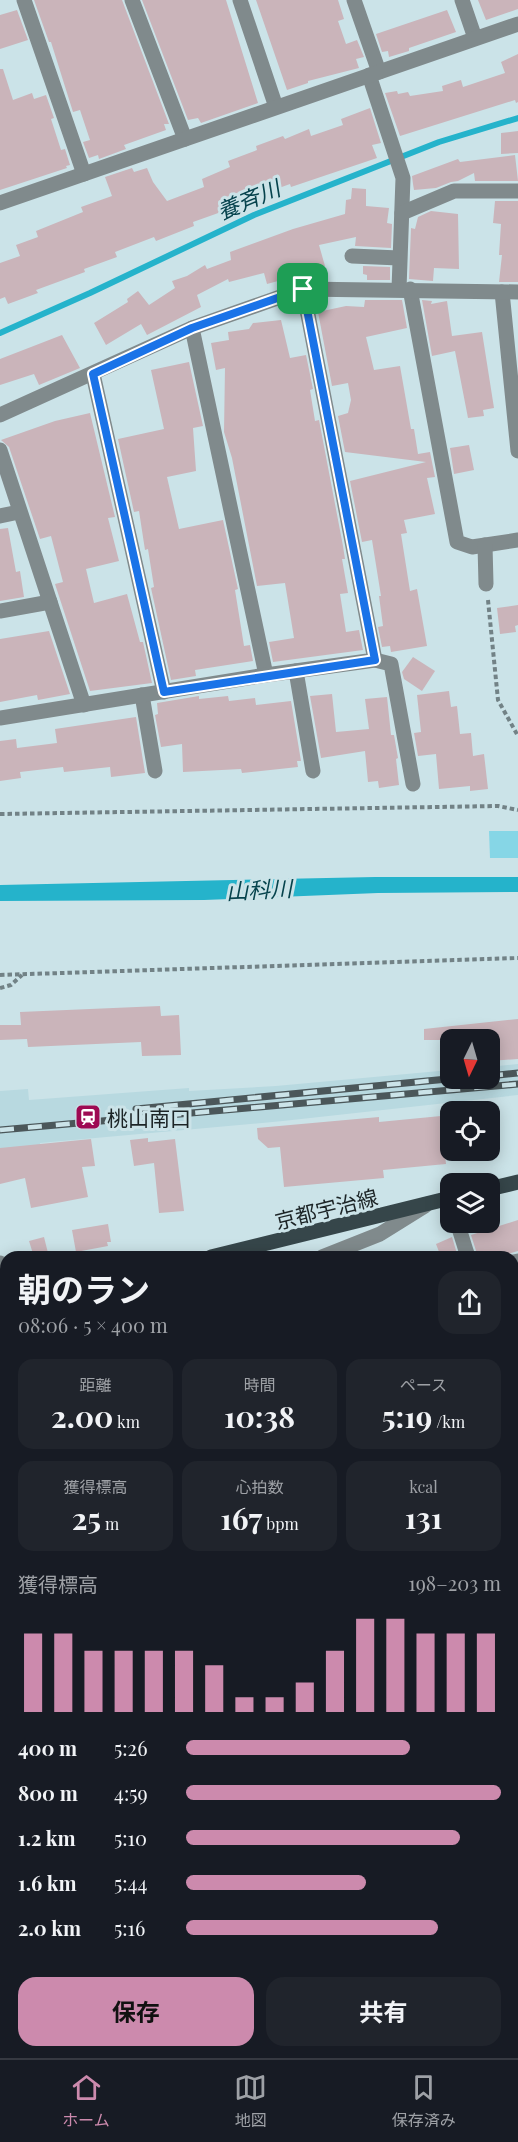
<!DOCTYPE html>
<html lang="ja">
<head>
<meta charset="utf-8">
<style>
  body { margin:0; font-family:"Playfair Display","Noto Sans JP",serif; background:#20242c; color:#f1f3f6; height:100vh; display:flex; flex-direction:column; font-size:22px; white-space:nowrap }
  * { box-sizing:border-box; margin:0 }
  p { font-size:20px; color:#9ea1a6 }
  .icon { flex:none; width:33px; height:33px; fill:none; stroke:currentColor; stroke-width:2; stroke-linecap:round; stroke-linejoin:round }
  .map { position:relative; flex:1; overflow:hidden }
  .details { position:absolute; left:0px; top:1251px; width:519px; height:807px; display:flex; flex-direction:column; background:#171b24; border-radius:18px 18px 0 0; box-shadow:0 3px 15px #0003 }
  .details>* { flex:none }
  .needle { width:39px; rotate:185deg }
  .tools { position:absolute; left:440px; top:1029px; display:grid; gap:12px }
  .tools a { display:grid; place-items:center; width:60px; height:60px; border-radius:12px; background:#171b24; box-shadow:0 3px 15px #0003; font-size:30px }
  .pin { position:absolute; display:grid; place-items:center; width:51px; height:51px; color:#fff; margin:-26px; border-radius:12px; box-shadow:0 3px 9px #0006 }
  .round { display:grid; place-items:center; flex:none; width:63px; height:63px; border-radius:18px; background:#20242c }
  .overview { display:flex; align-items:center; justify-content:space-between; height:102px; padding:0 18px }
  h1 { font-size:33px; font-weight:700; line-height:45px }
  .metrics { display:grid; grid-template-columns:repeat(3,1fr); gap:9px; height:102px; padding:6px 18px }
  .metrics div { display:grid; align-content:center; border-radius:15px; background:#20242c; text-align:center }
  .metrics b { font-size:30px; font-weight:700 }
  .metrics small { font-size:16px; font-weight:400 }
  .metrics p { font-size:16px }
  .chart { height:168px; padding:12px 18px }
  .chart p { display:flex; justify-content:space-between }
  .chart svg { width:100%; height:108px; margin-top:6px; stroke:#cc8aad; stroke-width:6 }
  .cta { display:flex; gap:12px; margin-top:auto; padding:12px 18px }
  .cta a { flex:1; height:69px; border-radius:18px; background:#cc8aad; color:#111; font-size:24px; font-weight:700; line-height:69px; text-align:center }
  .cta a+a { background:#20242c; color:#f1f3f6 }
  ul { padding:0 18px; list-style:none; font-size:20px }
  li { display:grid; grid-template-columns:96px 72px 1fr; align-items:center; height:45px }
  li i { height:15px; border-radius:8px; background:#cc8aad }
  .tabs { display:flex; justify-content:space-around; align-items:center; height:84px; border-top:2px solid #363941; background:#171b24; font-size:16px; color:#9ea1a6 }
  .tabs a { display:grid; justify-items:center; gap:3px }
  .tabs .on { color:#cc8aad }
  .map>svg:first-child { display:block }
  .built { fill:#b8d9e0 }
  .green { fill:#86d6e6 }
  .water { fill:#25b3cb }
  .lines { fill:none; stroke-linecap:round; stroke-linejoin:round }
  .stream { stroke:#25b3cb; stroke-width:6 }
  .building { fill:#cab4ba }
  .path { stroke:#728286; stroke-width:4; stroke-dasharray:4.5 3; stroke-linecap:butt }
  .minor { stroke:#808a8c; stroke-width:15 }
  .major { stroke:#36464a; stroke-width:15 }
  .rail-casing { stroke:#4b575a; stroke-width:7 }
  .rail { stroke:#cbe3e8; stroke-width:4.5; stroke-dasharray:14; stroke-linecap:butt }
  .route-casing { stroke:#fff; stroke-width:12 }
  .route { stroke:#1a73e8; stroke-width:8 }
  .labels { text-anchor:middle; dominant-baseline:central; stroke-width:6; stroke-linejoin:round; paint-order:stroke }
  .poi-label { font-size:21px; fill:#1c2426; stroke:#cbe3e8; text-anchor:start }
  .street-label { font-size:21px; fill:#1c2426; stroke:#cbe3e8 }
  .water-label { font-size:22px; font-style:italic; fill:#06434d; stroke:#cbe3e8 }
</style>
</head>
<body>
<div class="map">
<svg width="518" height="2058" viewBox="0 0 518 2058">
  <rect width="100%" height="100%" fill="#cbe3e8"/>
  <path class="built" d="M518 1064V1095L283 1121 40 1143 41 1161 0 1177V1091L28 1089 29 1100 189 1088V1091L276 1086 450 1070V1078H489V1067Z"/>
  <g class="green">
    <path d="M489 831H518V858H490Z"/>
    <path d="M513 1313 518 1317V1362L513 1363Z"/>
    <path d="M518 1384V1845L513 1842V1386Z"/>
    <path d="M6 1750V2052H338L286 2058H0V1755Z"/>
    <path d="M513 1901 518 1904V2048H513Z"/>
  </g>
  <path class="water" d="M375 877H518V892L378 893 204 900 0 901V885Z"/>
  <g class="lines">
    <path class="stream" d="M0 333 90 293 254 215 439 142 518 118"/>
  </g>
  <g class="building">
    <path d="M34 0H122L169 124H164L166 130 124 145 126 149 99 159 98 155 89 158 83 142 90 140 80 110 73 112 51 42H49Z"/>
    <path d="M142 0H226L258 103 201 123 198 118 188 120Z"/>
    <path d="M256 0H338L344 19 338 21 346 44 357 40 364 57 356 59 359 68 308 81V83L287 90Z"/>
    <path d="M478 0H518V9L486 20Z"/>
    <path d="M17 10 28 40 0 49V15Z"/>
    <path d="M447 10 456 32 409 48V51L389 57 388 51 382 52 376 34Z"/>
    <path d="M518 54V102L516 103 515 100 400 136 385 93 397 91 398 94 408 92 410 96 443 91 442 86 461 80 463 87 505 73 501 62Z"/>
    <path d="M0 69H3L13 100 32 93 34 99 46 95 54 118 51 119 61 150 65 149 70 165 66 166 67 168 0 190Z"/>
    <path d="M370 108 381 143 372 145 377 158 291 187 290 184 237 203 238 206 193 222 194 226 156 241 154 237 115 252 117 257 84 269 85 272 36 290 38 293 8 304 5 297 0 299V263L20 256 16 245 38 237 36 231 83 212 81 207 112 196 105 177 132 168 134 172 147 168 153 182 167 201 204 187 202 179 230 167 228 161 257 150 256 146 283 136 285 139 309 129 311 136 343 125 341 119Z"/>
    <path d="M518 131V153L501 154V133Z"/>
    <path d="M515 155 518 181H475L474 173 458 181 451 182 436 188 414 190 413 184 412 176 458 159 460 162Z"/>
    <path d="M352 188 366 189V206L389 208 387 223 392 224 391 248 355 246 356 237 319 245 325 266 320 267V272L300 275 267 284 264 273 229 282 228 279 197 295 201 307 147 335 141 324 106 345 94 323 128 302 127 299 138 291 149 305 175 288 172 281 187 276 205 265 207 269 231 260 230 252 293 229 345 214 346 200 351 199Z"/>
    <path d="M495 201H518V282H499L502 255H499L501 224 493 223Z"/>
    <path d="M431 211 458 214 459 269 434 268 433 281 409 279 411 228 415 229 418 217Z"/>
    <path d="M363 266 390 267V280H367V275L363 274Z"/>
    <path d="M365 300H402L407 328 366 337 374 370 400 366 411 429H414L418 454 430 452 435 477 427 478 435 514 404 520 407 533 401 534 410 591 417 589 427 646 391 652 390 646 382 647 378 627 383 626 379 596H381L372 540 362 542 350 481 426 462 345 452 338 416 348 413 351 400 348 383 332 386 318 312 346 306 364 307Z"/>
    <path d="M422 300 432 301 431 304 447 301 452 336 482 332 494 408 483 410 484 416 468 418 455 351 432 356Z"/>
    <path d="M281 320 290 358 306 355 313 389 310 390 315 421 319 420 343 546 345 559H342L348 593 340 594 346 632 359 630 363 650 273 662 269 642 294 638 285 583 257 586 232 458 224 432 225 368 216 370 211 343 229 340 228 332 249 329 253 323Z"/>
    <path d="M62 335 80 368 39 385 34 374 0 385V359Z"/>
    <path d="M189 362 203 426 193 428 196 471 167 477 179 529 223 520 238 589 235 590 244 646 250 645 253 661 195 670 196 676 171 680 151 588 154 587 148 549 145 550 139 511 134 512 118 439 164 429 151 370Z"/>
    <path d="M90 413 115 517 108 518 119 561 86 569 94 603 127 594 140 642H143L152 683 90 691 55 584 63 582 51 536 40 539 9 447 1 440 55 421Z"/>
    <path d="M469 445 474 470 454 474 450 448Z"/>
    <path d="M8 528 16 572 20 571 24 597 0 601V529Z"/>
    <path d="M518 605V625L515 626 516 632 500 634 497 608Z"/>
    <path d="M49 631 70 694 38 700 37 695 0 702V639Z"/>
    <path d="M413 657 435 671 422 691 404 679 402 672Z"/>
    <path d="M449 691 451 707 457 706 460 734 471 733 473 756 484 754 488 789 470 791V786L439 789 436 754 418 756 414 733 421 732 417 695Z"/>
    <path d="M332 694 336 732 369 729 365 699 387 697 391 735H394L398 758 396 759 399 785 379 788 378 781 368 782 365 751 321 758 310 696Z"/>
    <path d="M199 696V699L228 696 229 701 255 698 256 705 291 701 301 761H297L298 767 242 773 241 769 183 772 182 744 161 747 155 715 158 714 157 703Z"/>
    <path d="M136 717 145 773 111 777 110 767 64 772 63 767 20 772 21 778 0 781V741L16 739 17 748 57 743 55 729Z"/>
    <path d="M160 1006 161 1016 179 1015 181 1055 142 1056 141 1042 28 1047 27 1039 0 1040V1025H21L20 1012Z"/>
    <path d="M518 1019V1059L489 1061V1040H424V1029Z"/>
    <path d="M441 1116 446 1164 383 1170 384 1178 284 1187 280 1147 268 1148 258 1139 257 1128 379 1117V1122Z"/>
    <path d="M148 1138V1142L175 1139 184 1211 159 1213 154 1163 134 1166 130 1140Z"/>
    <path d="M91 1139 95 1166 82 1167 88 1197 31 1208 25 1178 0 1184V1148Z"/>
    <path d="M518 1220V1251L511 1253 505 1257H478L471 1235Z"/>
    <path d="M108 1224 111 1242H107L108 1246 76 1252 72 1230Z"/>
    <path d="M44 1237 49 1257H34L29 1241Z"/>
    <path d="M452 1237 458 1257H441L436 1244Z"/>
  </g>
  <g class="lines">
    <g class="path">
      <path d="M488 600 498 700 518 736"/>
      <path d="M0 814 498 806 518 810"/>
      <path d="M0 975 518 958"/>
      <path d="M0 988 11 985 22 975"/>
      <path d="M513 1995 518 1999"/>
      <path d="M513 2009 518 2001"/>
      <path d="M509 2052 517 2058"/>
    </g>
    <g class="minor">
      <path d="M24 0 84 174"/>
      <path d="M132 0 185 139"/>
      <path d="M240 0 276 107"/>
      <path d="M354 0 379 72"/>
      <path d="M462 0 475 38"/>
      <path d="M369 75 403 178 399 289"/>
      <path d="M0 203 518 24"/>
      <path d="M402 213 454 191H518"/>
      <path d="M352 256 399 258"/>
      <path d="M410 289 457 542 472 547 518 540"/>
      <path d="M502 292 518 451"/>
      <path d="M192 328 266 675"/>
      <path d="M93 374 164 692"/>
      <path d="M0 415 192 328 303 289 518 292"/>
      <path d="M0 450 84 705"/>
      <path d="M0 516 19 512"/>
      <path d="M485 545 486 584"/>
      <path d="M0 611 50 602"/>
      <path d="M375 660 391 664 413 784"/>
      <path d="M296 671 313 771"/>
      <path d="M142 695 155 771"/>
      <path d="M0 718 266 675 375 660 303 289"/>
      <path d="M457 1222 468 1257"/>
      <path d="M322 1257 380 1234 425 1206"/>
      <path d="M513 1262 518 1261"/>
      <path d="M0 1263 6 1274"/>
      <path d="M0 1397 6 1394"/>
      <path d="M0 1634 6 1631"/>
      <path d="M513 1871 518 1873"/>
    </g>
    <g class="major">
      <path d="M489 1189 518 1182"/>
      <path d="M211 1257 450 1198"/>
      <path d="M0 1302 6 1301"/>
    </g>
    <g class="rail-casing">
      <g id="rail">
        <path d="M489 1076 518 1073"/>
        <path d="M136 1109 458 1078"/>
        <path d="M0 1130 518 1084"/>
        <path d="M513 1376 518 1375"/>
        <path d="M513 1388 518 1386"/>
        <path d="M0 1703 6 1698"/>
        <path d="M0 1721 6 1716"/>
      </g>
    </g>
    <use href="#rail" class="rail"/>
  </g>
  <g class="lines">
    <g class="route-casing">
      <path id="route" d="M303 289 375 660 164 692 93 374 192 328Z"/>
    </g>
    <use href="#route" class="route"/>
  </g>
  <defs>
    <g id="station-square" transform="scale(1.35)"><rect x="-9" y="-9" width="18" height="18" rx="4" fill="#9e0a53" stroke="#cbe3e8"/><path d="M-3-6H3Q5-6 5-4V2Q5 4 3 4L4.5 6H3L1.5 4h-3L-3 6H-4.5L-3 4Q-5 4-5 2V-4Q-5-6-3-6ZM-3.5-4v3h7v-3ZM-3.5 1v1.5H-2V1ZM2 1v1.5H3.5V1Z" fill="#fff"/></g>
  </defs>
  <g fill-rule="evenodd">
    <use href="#station-square" x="88" y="1117"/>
  </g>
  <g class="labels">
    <g class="poi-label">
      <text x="107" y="1117">桃山南口</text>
    </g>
    <g class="street-label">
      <text transform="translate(326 1208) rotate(-14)">京都宇治線</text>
    </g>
    <g class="water-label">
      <text transform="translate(248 199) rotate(-23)">養斉川</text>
      <text transform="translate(259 889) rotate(-3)">山科川</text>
    </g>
  </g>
</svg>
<div class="tools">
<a><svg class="needle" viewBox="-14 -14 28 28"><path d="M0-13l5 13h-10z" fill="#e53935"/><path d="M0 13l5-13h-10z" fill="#9ea1a6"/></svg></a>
<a><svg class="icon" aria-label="locate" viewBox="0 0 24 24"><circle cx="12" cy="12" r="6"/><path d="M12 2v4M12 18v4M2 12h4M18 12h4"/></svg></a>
<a><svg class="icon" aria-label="layers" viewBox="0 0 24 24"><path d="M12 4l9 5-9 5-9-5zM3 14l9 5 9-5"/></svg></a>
</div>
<div class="pin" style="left:303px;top:289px;background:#1e9e55"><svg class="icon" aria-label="arrive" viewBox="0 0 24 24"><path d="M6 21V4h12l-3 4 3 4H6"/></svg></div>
<section class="details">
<div class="overview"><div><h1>朝のラン</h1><p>08:06 · 5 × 400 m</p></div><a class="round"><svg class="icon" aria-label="share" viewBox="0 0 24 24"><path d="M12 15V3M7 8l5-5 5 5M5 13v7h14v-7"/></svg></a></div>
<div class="metrics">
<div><p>距離</p><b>2.00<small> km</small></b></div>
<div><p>時間</p><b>10:38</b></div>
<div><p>ペース</p><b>5:19<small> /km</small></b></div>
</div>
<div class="metrics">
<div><p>獲得標高</p><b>25<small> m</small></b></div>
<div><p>心拍数</p><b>167<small> bpm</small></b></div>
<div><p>kcal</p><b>131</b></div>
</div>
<div class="chart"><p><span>獲得標高</span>198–203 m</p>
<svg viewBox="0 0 160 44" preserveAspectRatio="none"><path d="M5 44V12M15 44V12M25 44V19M35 44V19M45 44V19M55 44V19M65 44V25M75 44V38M85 44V38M95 44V32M105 44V19M115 44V6M125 44V6M135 44V12M145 44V12M155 44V12"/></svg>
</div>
<ul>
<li><b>400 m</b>5:26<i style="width:71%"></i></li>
<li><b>800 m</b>4:59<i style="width:100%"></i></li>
<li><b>1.2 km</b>5:10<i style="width:87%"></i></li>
<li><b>1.6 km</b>5:44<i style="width:57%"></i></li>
<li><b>2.0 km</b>5:16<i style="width:80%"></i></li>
</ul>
<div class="cta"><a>保存</a><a>共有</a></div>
</section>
</div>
<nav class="tabs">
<a class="on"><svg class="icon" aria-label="home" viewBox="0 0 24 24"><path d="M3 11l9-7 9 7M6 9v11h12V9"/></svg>ホーム</a>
<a><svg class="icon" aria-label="map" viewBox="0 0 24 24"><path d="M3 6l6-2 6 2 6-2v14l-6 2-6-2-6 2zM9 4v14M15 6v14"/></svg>地図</a>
<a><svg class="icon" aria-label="saved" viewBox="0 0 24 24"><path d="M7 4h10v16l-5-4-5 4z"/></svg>保存済み</a>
</nav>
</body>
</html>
